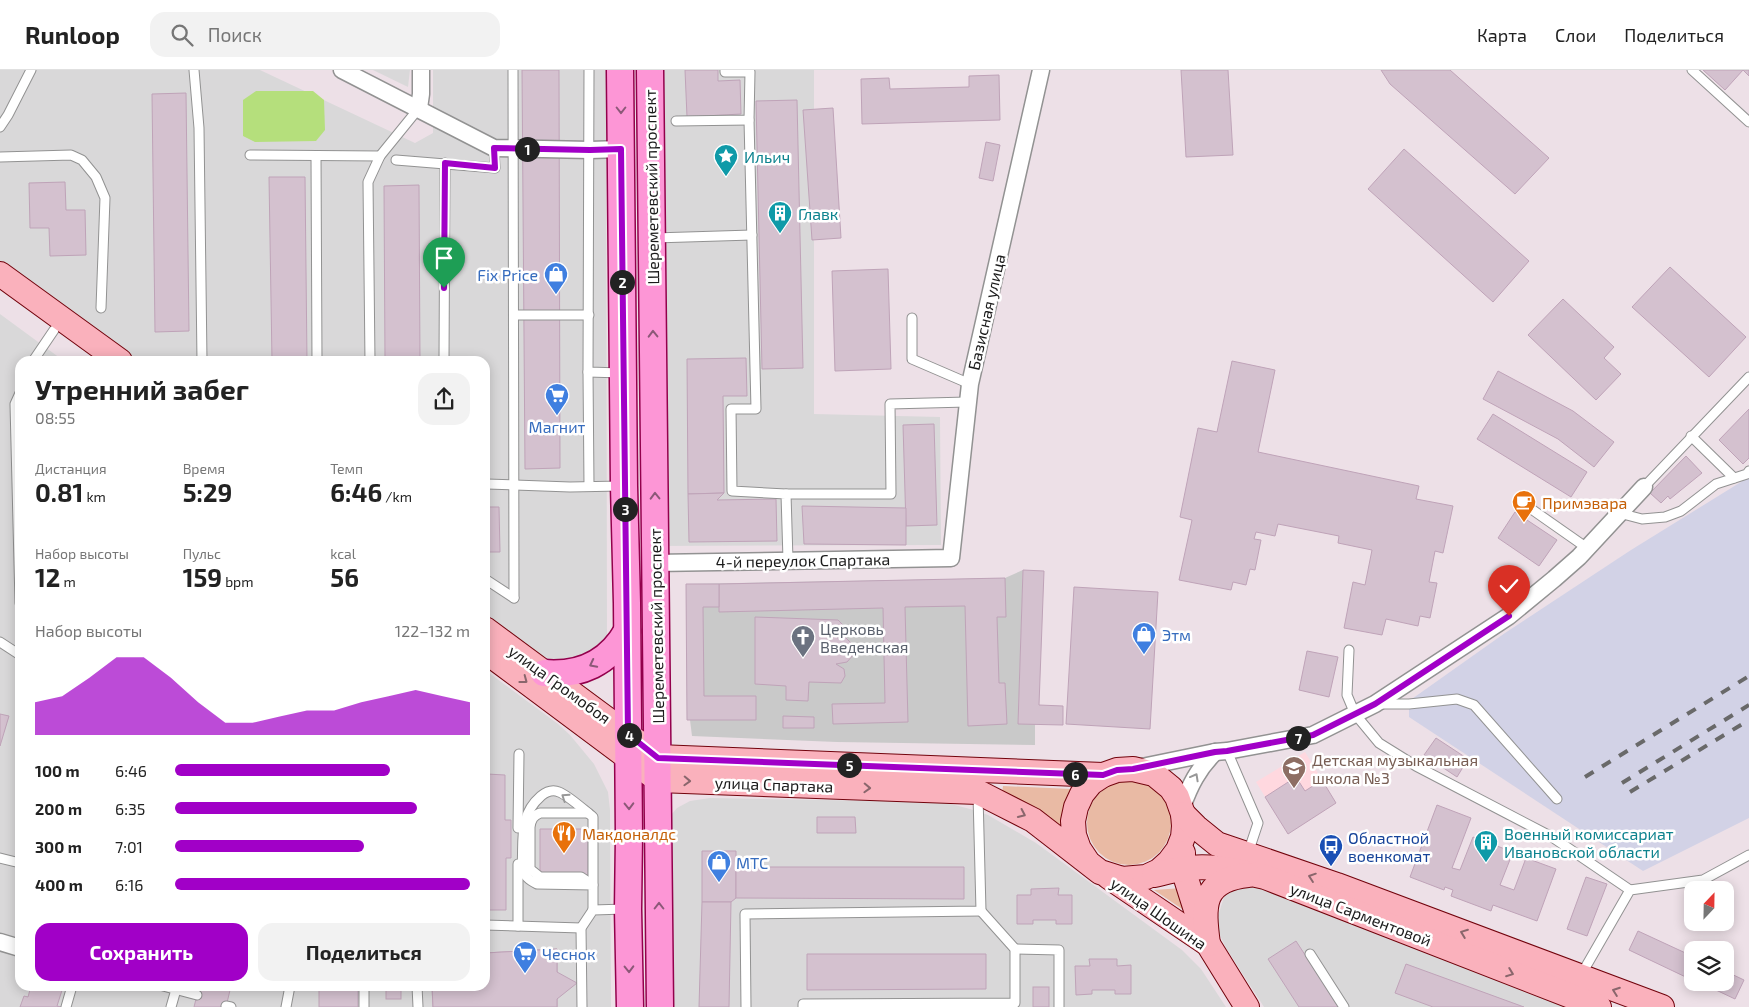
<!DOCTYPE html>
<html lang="ru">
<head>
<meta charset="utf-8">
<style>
  body { margin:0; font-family:"Exo 2",sans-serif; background:#f2f2f2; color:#222; height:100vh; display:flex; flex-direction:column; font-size:19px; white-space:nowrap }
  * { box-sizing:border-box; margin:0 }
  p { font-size:16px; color:#767676 }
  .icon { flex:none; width:28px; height:28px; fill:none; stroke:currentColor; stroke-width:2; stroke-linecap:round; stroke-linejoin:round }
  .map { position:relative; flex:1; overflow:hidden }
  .panel { position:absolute; left:15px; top:286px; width:475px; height:635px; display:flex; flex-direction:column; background:#fff; border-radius:15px; box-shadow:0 2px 12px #0003 }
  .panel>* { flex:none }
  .needle { width:32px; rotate:22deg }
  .tools { position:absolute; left:1684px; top:811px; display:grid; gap:10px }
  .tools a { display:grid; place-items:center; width:50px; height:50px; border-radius:10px; background:#fff; box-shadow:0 2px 12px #0003; font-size:25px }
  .pin { position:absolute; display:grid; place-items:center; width:42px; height:42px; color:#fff; margin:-51px -21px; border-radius:50% 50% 50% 0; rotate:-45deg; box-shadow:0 0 5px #0007 }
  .pin .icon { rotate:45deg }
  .km { position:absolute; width:25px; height:25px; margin:-12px; border-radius:50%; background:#222; color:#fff; font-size:14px; line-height:25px; text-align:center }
  .round { display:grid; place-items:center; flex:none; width:52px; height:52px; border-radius:15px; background:#f2f2f2 }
  .overview { display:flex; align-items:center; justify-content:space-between; height:85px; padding:0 20px }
  h1 { font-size:28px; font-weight:700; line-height:38px }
  .metrics { display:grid; grid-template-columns:repeat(3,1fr); gap:8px; height:85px; padding:5px 20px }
  .metrics div { display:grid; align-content:center }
  .metrics b { font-size:25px; font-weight:700 }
  .metrics small { font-size:14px; font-weight:400 }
  .metrics p { font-size:14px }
  .chart { height:140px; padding:10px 20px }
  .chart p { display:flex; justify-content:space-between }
  .chart svg { width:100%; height:90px; margin-top:5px; fill:#a100c7; opacity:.7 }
  .primary-button { display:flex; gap:10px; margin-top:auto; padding:10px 20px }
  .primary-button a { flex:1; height:58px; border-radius:15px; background:#a100c7; color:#fff; font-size:20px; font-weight:700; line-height:58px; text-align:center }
  .primary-button a+a { background:#f2f2f2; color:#222 }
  ul { padding:0 20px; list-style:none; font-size:16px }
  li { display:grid; grid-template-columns:80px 60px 1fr; align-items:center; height:38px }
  li i { height:12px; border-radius:6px; background:#a100c7 }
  header { display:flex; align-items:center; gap:30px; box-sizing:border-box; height:70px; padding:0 25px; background:#fff; border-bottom:1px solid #e0e0e0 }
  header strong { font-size:24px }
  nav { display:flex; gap:28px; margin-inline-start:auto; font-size:18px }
  .search { width:350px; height:45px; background:#f2f2f2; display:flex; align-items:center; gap:12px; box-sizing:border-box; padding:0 18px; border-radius:15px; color:#767676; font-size:19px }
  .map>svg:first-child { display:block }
  .residential { fill:#d9d8d9 }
  .industrial { fill:#d2d2e6 }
  .education { fill:#ffd8df }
  .religious { fill:#c9c9c9 }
  .grass { fill:#e9baa4 }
  .pitch { fill:#b5df7c }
  .building { fill:#d4c1cf; stroke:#bfa3b8 }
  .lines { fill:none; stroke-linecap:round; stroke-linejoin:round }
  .lane-casing { stroke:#929292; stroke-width:11 }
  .street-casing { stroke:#929292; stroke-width:19 }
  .secondary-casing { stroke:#72030c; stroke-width:26 }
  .primary-casing { stroke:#93004c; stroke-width:29 }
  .lane { stroke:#fff; stroke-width:9 }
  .street { stroke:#fff; stroke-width:16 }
  .secondary { stroke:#fab1bc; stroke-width:24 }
  .primary { stroke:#fd96d6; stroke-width:26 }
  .rail { stroke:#696969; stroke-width:4; stroke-dasharray:10 10; stroke-linecap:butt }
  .oneway { stroke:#8c5878 }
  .oneway2 { stroke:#8a666c }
  .oneway3 { stroke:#989898 }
  .route-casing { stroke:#fff; stroke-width:10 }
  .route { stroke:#a100c7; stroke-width:6 }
  .labels { text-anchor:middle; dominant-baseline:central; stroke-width:5; stroke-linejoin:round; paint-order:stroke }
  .culture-label { font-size:16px; fill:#0d838f; stroke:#fff; text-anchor:start }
  .street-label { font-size:16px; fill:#1b1b1b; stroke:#fff }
  .shop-label { font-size:16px; fill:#366cbe; stroke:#fff; text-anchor:start }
  .food-label { font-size:16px; fill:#c56008; stroke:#fff; text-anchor:start }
  .worship-label { font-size:16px; fill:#5b616d; stroke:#fff; text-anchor:start }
  .education-label { font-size:16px; fill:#785e54; stroke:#fff; text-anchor:start }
  .transit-label { font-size:16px; fill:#164399; stroke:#fff; text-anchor:start }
</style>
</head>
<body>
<header>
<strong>Runloop</strong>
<div class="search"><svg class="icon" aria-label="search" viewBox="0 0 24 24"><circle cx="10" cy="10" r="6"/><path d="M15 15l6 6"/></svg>Поиск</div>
<nav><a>Карта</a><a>Слои</a><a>Поделиться</a></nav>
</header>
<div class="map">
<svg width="1749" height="937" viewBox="0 0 1749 937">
  <rect width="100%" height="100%" fill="#ede0e7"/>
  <g class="residential">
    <path d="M0 0H260L415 73 433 63V0H606L607 568 604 576 555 599 485 556V291H115L0 209Z"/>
    <path d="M373 0H410L408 17Z"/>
    <path d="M649 0H814V344L940 347 941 475 653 476Z"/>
    <path d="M0 244 64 291H20V916H485V600L558 654 570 665 594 694 608 722 610 740 611 937H0Z"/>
    <path d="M710 728 943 732 970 739 988 745 1036 773 1182 880 1201 899 1226 937H669L671 745 677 738 690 731Z"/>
    <path d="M1242 815 1256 816 1579 937H1264L1226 878 1219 863 1216 852 1224 827 1229 821Z"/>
  </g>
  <path class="industrial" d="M1749 407V748L1643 801 1409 647V631L1505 563 1631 480Z"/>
  <path class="education" d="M1305 682 1336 733 1288 764 1256 712Z"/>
  <path class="religious" d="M1023 500 1018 653 1035 654V675L837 672 692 666 690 650H687L686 514 1005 508Z"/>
  <g class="grass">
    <circle cx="1129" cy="753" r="42"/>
    <path d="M1003 716 1072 719 1064 734 1062 757 1002 724Z"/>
    <path d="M1182 818 1191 845 1154 820Z"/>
  </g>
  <path class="pitch" d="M256 21H313L324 30 325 60 316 71 255 72 243 66V30Z"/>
  <g class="building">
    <path d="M522 0H559L560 398 525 399Z"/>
    <path d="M685 0H718V11L740 10 741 44 687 47Z"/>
    <path d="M1181 0H1228L1233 85 1186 87Z"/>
    <path d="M1381 0H1450L1549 88 1515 124 1390 14Z"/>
    <path d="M1703 0H1749V6L1743 0 1725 20Z"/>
    <path d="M999 5 1000 50 862 54 861 9 889 8 890 19 969 17V6Z"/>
    <path d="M186 23 189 261 155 262 152 24Z"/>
    <path d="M797 30 803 298 762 299 756 31Z"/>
    <path d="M833 38 841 168 812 170 803 40Z"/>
    <path d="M986 72 1000 75 993 111 979 108Z"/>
    <path d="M1404 79 1529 191 1493 232 1368 119Z"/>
    <path d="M269 107H305L307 291H272Z"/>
    <path d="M65 112 66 140H85L86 185 50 186 49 158H30L29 113Z"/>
    <path d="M419 115 420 291H385L384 116Z"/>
    <path d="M1670 197 1746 267 1709 307 1632 237Z"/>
    <path d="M888 199 891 299 835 301 832 201Z"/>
    <path d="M1563 229 1614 277 1604 288 1621 304 1596 330 1528 265Z"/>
    <path d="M746 288 747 326H723L724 423 688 424 687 289Z"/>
    <path d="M1232 291 1275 300 1258 382 1419 416 1416 429 1453 436 1443 483 1435 481 1429 512 1437 513 1430 548 1420 546 1418 556 1386 549 1382 565 1344 558 1353 512 1365 515 1372 480 1338 473 1339 466 1278 454 1275 466 1256 462 1254 469 1261 470 1255 500 1250 499 1246 515 1233 512 1231 520 1179 510 1192 450 1180 447 1198 358 1217 362Z"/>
    <path d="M1498 301 1573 341 1614 372 1594 397 1558 369 1483 329Z"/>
    <path d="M1749 339V388L1743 394 1719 370Z"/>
    <path d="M1493 344 1587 402 1571 427 1477 369Z"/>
    <path d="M934 354 937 455 906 456 903 355Z"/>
    <path d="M1686 386 1702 403 1670 429 1668 426 1661 433 1650 423Z"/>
    <path d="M724 423 717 430 776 429 777 471 689 472 688 424Z"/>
    <path d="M802 436 906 438V475L804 474Z"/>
    <path d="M485 437H499L500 482H485Z"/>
    <path d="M1515 442 1557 470 1539 496 1498 468Z"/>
    <path d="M1023 500 1044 501 1039 635 1063 636V655L1018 654Z"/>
    <path d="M1005 508 1006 547H997L999 613H1005L1007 654 968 656 965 536 905 537 908 652 833 654 832 634 885 633 883 538 719 542V514Z"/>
    <path d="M686 514H719V537H703L704 626H756V650H687Z"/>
    <path d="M1074 517 1158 522 1150 659 1066 654Z"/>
    <path d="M755 547 838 550 843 555V562L837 568 844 566 852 574 854 584 847 592 836 594 844 599 845 606 841 613 809 612 808 631 786 630V616L755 614Z"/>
    <path d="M1307 581 1338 587 1329 627 1299 620Z"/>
    <path d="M0 644 9 646 0 676Z"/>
    <path d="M783 646 814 647V658H783Z"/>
    <path d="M1436 668 1468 689 1457 707 1424 685Z"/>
    <path d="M485 682H487V704L505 705V750H511V788H506V840H485Z"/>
    <path d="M1296 707 1305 721 1322 710 1336 733 1288 764 1265 727Z"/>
    <path d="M1437 735 1471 748 1452 798 1460 800 1473 767 1513 782 1500 815 1514 820 1526 788 1556 799 1537 851 1493 835 1491 841 1451 826 1453 820 1445 817 1444 820 1410 807Z"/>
    <path d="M817 747H855L856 763H817Z"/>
    <path d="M540 759H556V762L573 761V759H588V805L540 806Z"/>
    <path d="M702 781H736V828L731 832H702Z"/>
    <path d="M736 797H964V829L736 828Z"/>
    <path d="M1586 807 1607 814 1587 866 1567 859Z"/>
    <path d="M1059 818 1058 825H1072V854H1056V850H1033V854H1017V825H1031V819Z"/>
    <path d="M702 832H731L729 937H699Z"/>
    <path d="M1638 861 1692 886V910L1629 880Z"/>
    <path d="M1296 871 1339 937H1299L1268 889Z"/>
    <path d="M557 879V937H433L432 916H485V883Z"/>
    <path d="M557 879V902L577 913 557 929V937H433L432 916H485V883Z"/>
    <path d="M807 884H986V919L807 920Z"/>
    <path d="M1089 889H1117V896L1131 895V924H1115V920H1092V924L1076 925 1075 896H1090Z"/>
    <path d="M1406 894 1524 937H1433L1395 923Z"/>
    <path d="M1725 901 1744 910 1735 929 1699 912H1725Z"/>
    <path d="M31 916 63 917 57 936 61 937H20L24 926 28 927Z"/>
    <path d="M196 916H231L226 937H194L197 925Z"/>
    <rect x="319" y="916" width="39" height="21"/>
    <rect x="386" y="916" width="15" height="13"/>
    <rect x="1033" y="917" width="16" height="20"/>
  </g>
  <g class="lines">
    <g class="lane-casing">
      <g id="lane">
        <path d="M194 0 199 58 202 291"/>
        <path d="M513 0 514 528"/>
        <path d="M589 0 588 302 622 303"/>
        <path d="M1692 0 1749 52"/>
        <path d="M749 50 756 339H731L732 421 786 424 788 490"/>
        <path d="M676 51 749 50 750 2H725V0"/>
        <path d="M0 57 8 45 31 0"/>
        <path d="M250 85 380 86"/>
        <path d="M316 86 317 291"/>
        <path d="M0 87 71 85 82 90 96 107 105 128 101 238"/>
        <path d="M396 90 495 98 494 78"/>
        <path d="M654 168 752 165"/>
        <path d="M514 245H589"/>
        <path d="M912 248V289L970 314"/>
        <path d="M33 291 54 260"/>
        <path d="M370 291 368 112 380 86 419 38"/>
        <path d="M444 291 445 93"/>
        <path d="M588 302 589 416"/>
        <path d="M20 323 15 334 20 533"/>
        <path d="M1691 366 1734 408"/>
        <path d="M487 414 570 417 621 416"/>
        <path d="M1644 417 1749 307"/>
        <path d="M786 424H891L890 334 967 332"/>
        <path d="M1527 436 1587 478"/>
        <path d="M1619 443 1642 449 1665 447 1681 441 1716 414 1747 404 1749 401"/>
        <path d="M485 509 514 528"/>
        <path d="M0 572 20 585"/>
        <path d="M1349 580 1347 625 1355 644 1379 673 1416 696 1552 767 1630 820"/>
        <path d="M1378 634H1409L1457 629 1474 635 1557 729"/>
        <path d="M1227 681 1258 753 1248 783"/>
        <path d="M588 743H540C533 746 531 750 530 757V799L540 807H581L593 815"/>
        <path d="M518 758 519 684"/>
        <path d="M0 788 20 793"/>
        <path d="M593 815 537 814C529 810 525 807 522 798 524 770 518 746 541 726 546 722 552 719 559 722 569 726 584 740 593 747V840"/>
        <path d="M485 855 581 858"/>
        <path d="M518 856V794"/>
        <path d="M1015 879 1059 880V937"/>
        <path d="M1310 884 1344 937"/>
        <path d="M1581 905 1630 820 1703 810 1749 785"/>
        <path d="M163 916 197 925"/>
        <path d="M417 916 418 937"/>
        <path d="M226 936 231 937"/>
        <path d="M66 937 72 916"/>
        <path d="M171 937 177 916"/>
        <path d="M286 937 290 916"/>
        <path d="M364 937V916"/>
        <path d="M582 937 581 858 593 840 625 839"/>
        <path d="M746 937 745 844 981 841 978 725"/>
        <path d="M803 937V934L1015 933V879L981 841"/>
      </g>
    </g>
    <g class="street-casing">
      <g id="street">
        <path d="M342 0 494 78 590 80 621 79"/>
        <path d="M419 38 421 24V0"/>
        <path d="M655 493 951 488 970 314 1041 0"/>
        <path d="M1137 698 1215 682 1227 681 1313 665 1375 634 1509 546 1554 509 1579 487 1644 417"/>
        <path d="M1182 737C1190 715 1198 699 1215 682"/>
        <path d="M0 872 20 878"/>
      </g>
    </g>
    <g class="secondary-casing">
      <g id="secondary">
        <path d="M0 204 120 291"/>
        <path d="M485 559 658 687 1103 705"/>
        <path d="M485 581 658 710 978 722 1033 750 1100 802 1122 809 1146 807 1159 801 1169 792 1178 780 1183 767 1184 756 1183 744 1177 727 1171 718 1154 704 1133 699 1117 700 1103 705 1091 713 1082 724 1076 737 1073 751 1074 765 1079 779 1087 791"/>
        <path d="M1183 744 1196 757 1217 774 1337 815 1662 937"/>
        <path d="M1183 783V799L1201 856"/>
        <path d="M1154 805C1163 803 1173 800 1182 799 1210 794 1237 801 1265 807L1599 937"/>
        <path d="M1109 807 1208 874 1247 937"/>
        <path d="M1208 874C1203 836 1201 810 1248 805"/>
      </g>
    </g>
    <g class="primary-casing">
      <g id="primary">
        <path d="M620 0 624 416 627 533 629 766 628 839 630 937"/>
        <path d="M650 0 660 937"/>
        <path d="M544 603C580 606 609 593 627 561"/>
      </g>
    </g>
    <use href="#lane" class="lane"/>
    <use href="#street" class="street"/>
    <use href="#secondary" class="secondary"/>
    <use href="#primary" class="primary"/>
    <g class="rail">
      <path d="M1585 707 1749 606"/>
      <path d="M1622 713 1749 635"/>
      <path d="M1630 722 1749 650"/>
    </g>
  </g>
  <defs><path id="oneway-chevron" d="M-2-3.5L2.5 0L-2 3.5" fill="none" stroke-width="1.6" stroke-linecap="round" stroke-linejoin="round" transform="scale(1.25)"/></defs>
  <g class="oneway">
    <use href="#oneway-chevron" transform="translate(621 40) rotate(90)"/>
    <use href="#oneway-chevron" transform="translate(653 264) rotate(-91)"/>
    <use href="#oneway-chevron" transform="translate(655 426) rotate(-91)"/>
    <use href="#oneway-chevron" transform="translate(593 594) rotate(153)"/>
    <use href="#oneway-chevron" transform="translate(629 736) rotate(89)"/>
    <use href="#oneway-chevron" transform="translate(659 836) rotate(-90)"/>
    <use href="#oneway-chevron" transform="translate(629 899) rotate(89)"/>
  </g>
  <g class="oneway2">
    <use href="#oneway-chevron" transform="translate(524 610) rotate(37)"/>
    <use href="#oneway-chevron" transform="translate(687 711) rotate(2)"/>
    <use href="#oneway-chevron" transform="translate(867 718) rotate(2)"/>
    <use href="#oneway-chevron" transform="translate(1022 744) rotate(25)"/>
    <use href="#oneway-chevron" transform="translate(1312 807) rotate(-161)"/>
    <use href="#oneway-chevron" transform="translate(1464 863) rotate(-159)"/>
    <use href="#oneway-chevron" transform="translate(1510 903) rotate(21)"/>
    <use href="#oneway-chevron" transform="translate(1616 921) rotate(-160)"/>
  </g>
  <g class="oneway3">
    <use href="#oneway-chevron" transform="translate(1195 707) rotate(-61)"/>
    <use href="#oneway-chevron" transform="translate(565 727) rotate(-146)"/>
  </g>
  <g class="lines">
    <g class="route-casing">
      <path id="route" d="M444 218 445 93 495 98 494 78 590 80 621 79 628 664 658 688 1103 705 1117 700 1133 699 1215 682 1227 681 1313 665 1375 634 1509 546"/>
    </g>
    <use href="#route" class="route"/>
  </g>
  <defs>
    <g id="sight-pin" transform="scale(1.25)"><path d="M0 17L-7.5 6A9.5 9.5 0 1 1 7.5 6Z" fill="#0f9aa8" stroke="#fff"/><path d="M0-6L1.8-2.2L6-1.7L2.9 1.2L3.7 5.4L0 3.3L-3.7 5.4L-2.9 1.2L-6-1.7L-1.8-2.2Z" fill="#fff"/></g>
    <g id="building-pin" transform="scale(1.25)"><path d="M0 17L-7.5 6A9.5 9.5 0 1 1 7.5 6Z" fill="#0f9aa8" stroke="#fff"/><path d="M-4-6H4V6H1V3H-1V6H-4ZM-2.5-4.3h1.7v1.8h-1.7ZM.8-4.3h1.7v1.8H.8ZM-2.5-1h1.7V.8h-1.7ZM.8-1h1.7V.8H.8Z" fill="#fff"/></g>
    <g id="shop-pin" transform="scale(1.25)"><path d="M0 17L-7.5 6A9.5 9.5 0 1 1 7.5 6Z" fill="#3f7fe0" stroke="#fff"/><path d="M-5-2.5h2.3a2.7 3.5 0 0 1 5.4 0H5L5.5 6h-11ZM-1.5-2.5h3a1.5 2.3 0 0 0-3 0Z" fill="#fff"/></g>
    <g id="supermarket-pin" transform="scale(1.25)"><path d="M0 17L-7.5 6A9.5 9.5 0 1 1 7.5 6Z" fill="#3f7fe0" stroke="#fff"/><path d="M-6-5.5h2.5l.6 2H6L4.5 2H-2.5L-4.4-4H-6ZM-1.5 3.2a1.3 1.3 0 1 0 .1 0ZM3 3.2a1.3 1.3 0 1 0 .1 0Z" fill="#fff"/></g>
    <g id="cafe-pin" transform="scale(1.25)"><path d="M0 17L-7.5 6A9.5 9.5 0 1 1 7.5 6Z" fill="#e8710a" stroke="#fff"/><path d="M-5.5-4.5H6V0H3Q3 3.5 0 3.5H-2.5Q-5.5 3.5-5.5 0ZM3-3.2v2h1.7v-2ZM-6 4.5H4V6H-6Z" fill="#fff"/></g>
    <g id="church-pin" transform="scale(1.25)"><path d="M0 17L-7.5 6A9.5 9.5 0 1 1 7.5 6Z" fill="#6b7280" stroke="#fff"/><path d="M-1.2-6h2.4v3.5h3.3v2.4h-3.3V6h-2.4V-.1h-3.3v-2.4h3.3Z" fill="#fff"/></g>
    <g id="school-pin" transform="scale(1.25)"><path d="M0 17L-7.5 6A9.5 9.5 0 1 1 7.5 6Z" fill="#8d6e63" stroke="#fff"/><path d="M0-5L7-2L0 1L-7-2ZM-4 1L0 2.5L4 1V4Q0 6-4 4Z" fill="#fff"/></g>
    <g id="restaurant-pin" transform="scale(1.25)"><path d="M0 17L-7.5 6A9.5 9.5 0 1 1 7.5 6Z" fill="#e8710a" stroke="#fff"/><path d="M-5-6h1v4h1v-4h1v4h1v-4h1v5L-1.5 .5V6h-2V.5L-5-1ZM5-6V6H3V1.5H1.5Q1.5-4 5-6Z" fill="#fff"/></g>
    <g id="bus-pin" transform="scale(1.25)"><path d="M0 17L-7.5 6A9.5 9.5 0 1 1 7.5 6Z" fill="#1a4fb4" stroke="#fff"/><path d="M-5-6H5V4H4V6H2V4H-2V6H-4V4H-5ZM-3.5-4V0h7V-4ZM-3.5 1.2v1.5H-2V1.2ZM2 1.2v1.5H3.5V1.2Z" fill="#fff"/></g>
  </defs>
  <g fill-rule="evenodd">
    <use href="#sight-pin" x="726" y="86"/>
    <use href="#building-pin" x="780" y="143"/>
    <use href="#shop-pin" x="556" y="204"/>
    <use href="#supermarket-pin" x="557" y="325"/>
    <use href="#cafe-pin" x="1524" y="432"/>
    <use href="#shop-pin" x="1144" y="564"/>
    <use href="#church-pin" x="803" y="567"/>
    <use href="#school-pin" x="1294" y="698"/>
    <use href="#restaurant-pin" x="564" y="763"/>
    <use href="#building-pin" x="1486" y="772"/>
    <use href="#bus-pin" x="1331" y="776"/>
    <use href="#shop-pin" x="719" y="792"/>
    <use href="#supermarket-pin" x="525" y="883"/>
  </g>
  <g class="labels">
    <g class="culture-label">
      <text x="744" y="86">Ильич</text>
      <text x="798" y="143">Главк</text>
      <text x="1504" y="763">Военный комиссариат<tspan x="1504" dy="18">Ивановской области</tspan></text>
    </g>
    <g class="street-label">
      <text transform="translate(651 117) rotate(-91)">Шереметевский проспект</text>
      <text transform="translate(986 242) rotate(-77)">Базисная улица</text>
      <text transform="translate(803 490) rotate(-1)">4-й переулок Спартака</text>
      <text transform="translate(656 556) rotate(-91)">Шереметевский проспект</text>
      <text transform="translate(560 614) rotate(36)">улица Громобоя</text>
      <text transform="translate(774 714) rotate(2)">улица Спартака</text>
      <text transform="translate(1159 843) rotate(35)">улица Шошина</text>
      <text transform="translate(1361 844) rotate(21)">улица Сарментовой</text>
    </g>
    <g class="shop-label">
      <text x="538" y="204" text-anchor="end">Fix Price</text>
      <text x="557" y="356" text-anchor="middle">Магнит</text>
      <text x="1162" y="564">Этм</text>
      <text x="736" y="792">МТС</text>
      <text x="542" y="883">Чеснок</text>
    </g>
    <g class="food-label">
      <text x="1542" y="432">Примэвара</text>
      <text x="582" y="763">Макдоналдс</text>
    </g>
    <g class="worship-label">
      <text x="820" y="558">Церковь<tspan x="820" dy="18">Введенская</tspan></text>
    </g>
    <g class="education-label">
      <text x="1312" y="689">Детская музыкальная<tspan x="1312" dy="18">школа №3</tspan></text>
    </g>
    <g class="transit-label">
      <text x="1348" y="767">Областной<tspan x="1348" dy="18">военкомат</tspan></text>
    </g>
  </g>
</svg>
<div class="tools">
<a><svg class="needle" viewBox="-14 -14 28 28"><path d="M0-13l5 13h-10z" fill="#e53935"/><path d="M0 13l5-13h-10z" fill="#767676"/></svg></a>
<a><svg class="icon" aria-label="layers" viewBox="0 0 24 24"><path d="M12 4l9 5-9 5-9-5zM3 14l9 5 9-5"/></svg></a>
</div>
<div class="pin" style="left:444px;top:218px;background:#1e9e55"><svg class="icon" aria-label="arrive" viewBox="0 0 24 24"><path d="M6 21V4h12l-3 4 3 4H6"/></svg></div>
<div class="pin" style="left:1509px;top:546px;background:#d93025"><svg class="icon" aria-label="check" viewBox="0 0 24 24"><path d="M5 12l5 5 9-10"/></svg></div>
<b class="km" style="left:527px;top:79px">1</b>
<b class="km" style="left:622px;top:212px">2</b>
<b class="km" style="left:625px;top:439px">3</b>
<b class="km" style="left:629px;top:665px">4</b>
<b class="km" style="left:849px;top:695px">5</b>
<b class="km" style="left:1075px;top:704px">6</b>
<b class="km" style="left:1298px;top:668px">7</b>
<section class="panel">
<div class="overview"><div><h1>Утренний забег</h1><p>08:55</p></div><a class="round"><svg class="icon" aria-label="share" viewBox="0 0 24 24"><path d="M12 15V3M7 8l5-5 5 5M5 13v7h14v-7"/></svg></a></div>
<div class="metrics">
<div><p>Дистанция</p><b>0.81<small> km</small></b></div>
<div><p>Время</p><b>5:29</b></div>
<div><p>Темп</p><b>6:46<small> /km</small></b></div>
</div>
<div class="metrics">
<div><p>Набор высоты</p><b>12<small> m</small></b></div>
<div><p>Пульс</p><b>159<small> bpm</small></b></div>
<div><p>kcal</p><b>56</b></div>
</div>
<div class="chart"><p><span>Набор высоты</span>122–132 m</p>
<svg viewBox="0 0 160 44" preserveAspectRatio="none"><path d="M0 44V28L10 25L20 16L30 6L40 6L50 16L60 28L70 38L80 38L90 35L100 32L110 32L120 28L130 25L140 22L150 25L160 28V44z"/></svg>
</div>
<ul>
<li><b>100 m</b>6:46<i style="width:73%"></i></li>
<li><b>200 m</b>6:35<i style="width:82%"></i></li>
<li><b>300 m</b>7:01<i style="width:64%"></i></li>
<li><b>400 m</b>6:16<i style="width:100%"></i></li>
</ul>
<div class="primary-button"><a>Сохранить</a><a>Поделиться</a></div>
</section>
</div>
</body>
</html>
